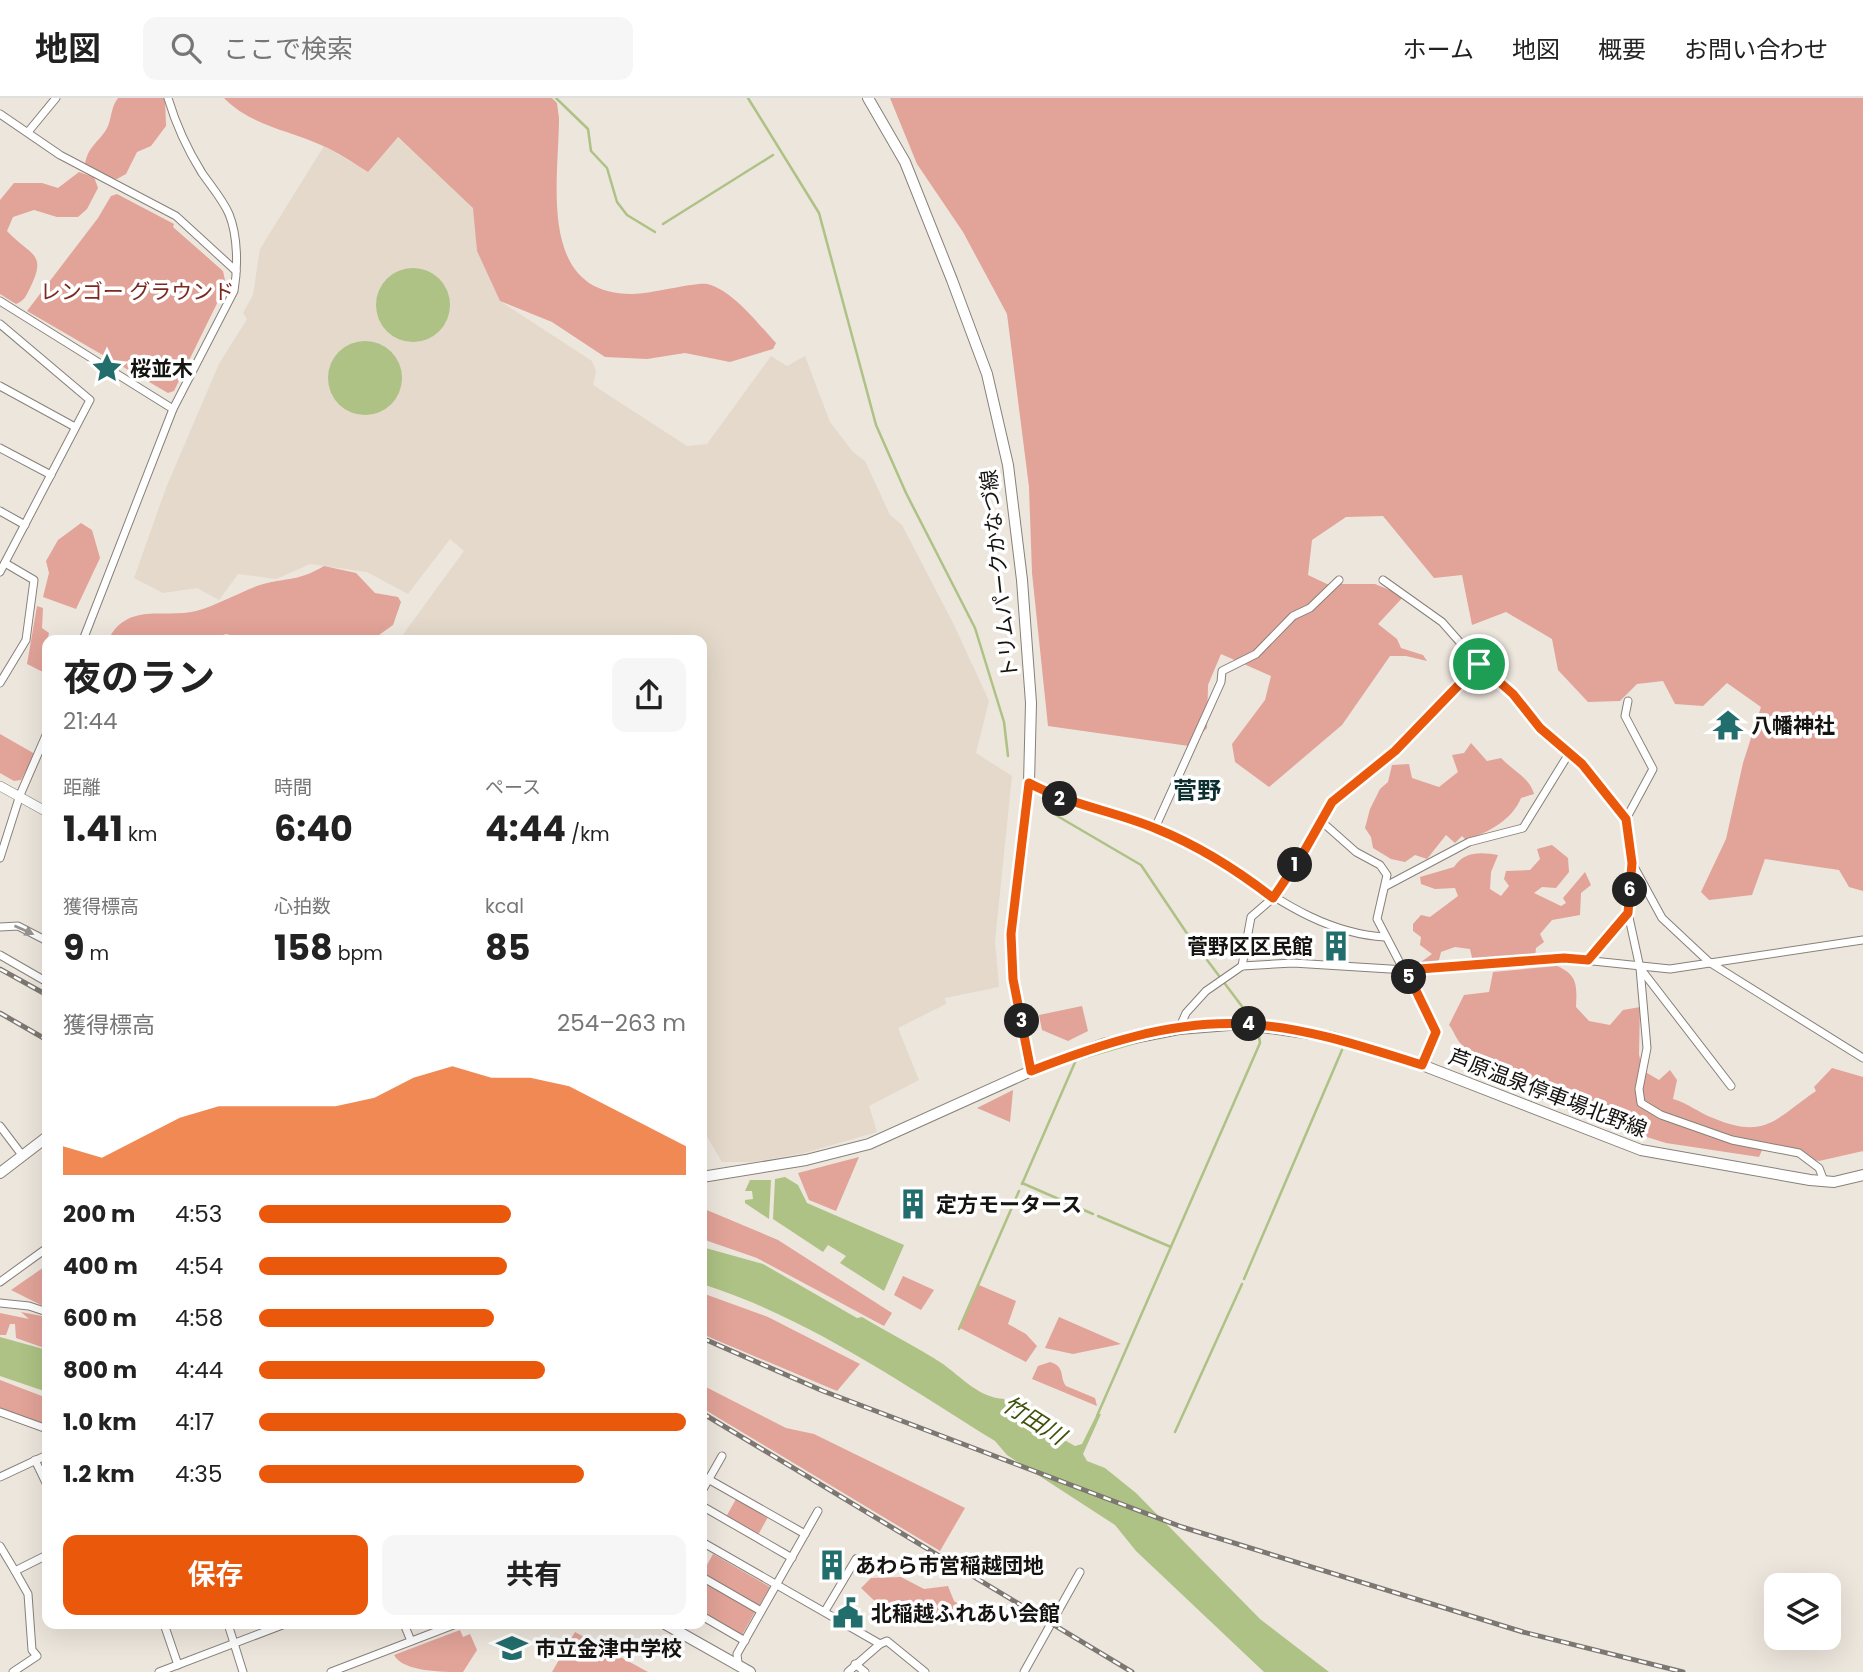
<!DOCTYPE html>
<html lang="ja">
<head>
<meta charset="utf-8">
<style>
  body { margin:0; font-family:Poppins,"Noto Sans JP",sans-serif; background:#f6f6f6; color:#222; height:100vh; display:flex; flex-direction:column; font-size:26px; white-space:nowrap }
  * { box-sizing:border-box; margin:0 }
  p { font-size:23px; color:#767676 }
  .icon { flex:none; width:38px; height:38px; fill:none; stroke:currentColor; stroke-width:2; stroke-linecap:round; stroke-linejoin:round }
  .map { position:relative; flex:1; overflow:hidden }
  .panel { position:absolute; left:42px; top:537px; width:665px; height:994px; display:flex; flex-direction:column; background:#fff; border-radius:14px; box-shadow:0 7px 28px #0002 }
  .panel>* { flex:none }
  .buttons { position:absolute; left:1764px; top:1475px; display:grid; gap:14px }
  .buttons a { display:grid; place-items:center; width:77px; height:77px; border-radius:14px; background:#fff; box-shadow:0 7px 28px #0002; font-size:35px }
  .pin { position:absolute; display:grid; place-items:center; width:60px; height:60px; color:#fff; margin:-30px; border:4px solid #fff; border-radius:50%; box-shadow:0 2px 7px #0007 }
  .km { position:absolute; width:35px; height:35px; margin:-18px; border-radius:50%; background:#222; color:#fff; font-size:19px; line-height:35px; text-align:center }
  .round { display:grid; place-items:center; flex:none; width:74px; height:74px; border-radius:14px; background:#f6f6f6 }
  .overview { display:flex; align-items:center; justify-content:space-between; height:119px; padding:0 21px }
  h1 { font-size:38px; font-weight:700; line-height:52px }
  .metrics { display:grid; grid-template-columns:repeat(3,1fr); gap:10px; height:119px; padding:7px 21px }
  .metrics div { display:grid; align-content:center }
  .metrics b { font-size:35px; font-weight:700 }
  .metrics small { font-size:19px; font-weight:400 }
  .metrics p { font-size:19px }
  .chart { height:196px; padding:14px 21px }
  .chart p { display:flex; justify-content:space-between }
  .chart svg { width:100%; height:126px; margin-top:7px; fill:#ea580c; opacity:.7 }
  .cta { display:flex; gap:14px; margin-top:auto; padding:14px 21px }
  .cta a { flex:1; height:80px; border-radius:14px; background:#ea580c; color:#fff; font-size:28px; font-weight:700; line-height:80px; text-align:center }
  .cta a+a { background:#f6f6f6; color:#222 }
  ul { padding:0 21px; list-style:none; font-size:23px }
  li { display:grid; grid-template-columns:112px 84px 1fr; align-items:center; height:52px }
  li i { height:18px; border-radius:9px; background:#ea580c }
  header { display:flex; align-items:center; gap:42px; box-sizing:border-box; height:98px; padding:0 35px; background:#fff; border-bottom:2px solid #e0e0e0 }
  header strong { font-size:33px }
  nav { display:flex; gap:38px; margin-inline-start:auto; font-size:24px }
  .search { width:490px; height:63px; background:#f6f6f6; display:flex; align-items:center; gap:18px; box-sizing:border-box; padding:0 24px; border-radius:14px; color:#767676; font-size:26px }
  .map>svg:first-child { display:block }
  .built { fill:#e4d9ca }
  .green { fill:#e2a398 }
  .water { fill:#adc284 }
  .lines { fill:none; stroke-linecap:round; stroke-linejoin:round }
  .stream { stroke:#adc284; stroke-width:2.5 }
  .minor-casing { stroke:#878179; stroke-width:9 }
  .tertiary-casing { stroke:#878179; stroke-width:10 }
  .secondary-casing { stroke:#878179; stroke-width:12 }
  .minor { stroke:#fff; stroke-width:7 }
  .tertiary { stroke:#fff; stroke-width:9 }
  .secondary { stroke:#fff; stroke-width:10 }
  .rail-casing { stroke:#7c7771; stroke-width:5 }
  .rail { stroke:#fff; stroke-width:2.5; stroke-dasharray:8; stroke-linecap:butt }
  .oneway { fill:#969594 }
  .route-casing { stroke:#fff; stroke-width:14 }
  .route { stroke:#ea580c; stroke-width:9 }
  .labels { text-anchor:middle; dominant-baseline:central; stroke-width:7; stroke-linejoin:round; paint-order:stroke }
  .park-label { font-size:21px; fill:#7c291f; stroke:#fff }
  .poi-label { font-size:21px; font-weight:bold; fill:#161411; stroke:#fff; text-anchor:start }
  .street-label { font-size:21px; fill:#161411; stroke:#fff }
  .water-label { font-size:23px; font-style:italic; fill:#3e5009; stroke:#fff }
  .quarter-label { font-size:24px; font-weight:bold; fill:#0c3030; stroke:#fff }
</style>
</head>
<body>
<header>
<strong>地図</strong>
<div class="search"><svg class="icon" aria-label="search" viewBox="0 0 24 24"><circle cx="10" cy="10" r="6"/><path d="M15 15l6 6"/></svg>ここで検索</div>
<nav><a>ホーム</a><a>地図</a><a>概要</a><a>お問い合わせ</a></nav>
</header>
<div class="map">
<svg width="1863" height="1574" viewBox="0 0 1863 1574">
  <rect width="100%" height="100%" fill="#ede6dd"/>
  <path class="built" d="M397 39 474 110 477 153 500 203 592 263 596 273 593 287 687 348 707 346 771 258 787 268 805 258 830 324 853 354 865 363 890 417 902 427 954 527 989 603 976 655 1012 678 995 843 999 889 945 900 946 906 898 930 919 982 869 1008 877 1034 804 1055 753 1064H722L702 1030V542H399L464 453 450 441 408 496 367 474 310 466 276 481 238 476 219 502 197 490 163 495 134 480 166 390 219 266 247 221 243 215 253 197 260 151 324 48 368 74Z"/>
  <g class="green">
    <path d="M118 0H165L166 28 151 48 137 54 126 76 117 81 108 80 85 67C87 48 102 42 108 28 112 18 111 9 118 0Z"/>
    <path d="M224 0H552L557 5 559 20C559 83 536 197 633 196 650 196 696 184 707 186 733 192 759 227 776 245L773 251 730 264 685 255 647 261 605 259 552 224 500 203 477 153 473 110 398 39 368 74C353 65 338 54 321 47 288 32 250 27 224 0Z"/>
    <path d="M890 0H1863V793L1849 789 1839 772 1765 761 1752 797 1709 802 1701 794 1726 741 1743 665 1761 609 1727 585 1703 608 1675 606 1663 583 1637 586 1620 603 1588 604 1558 572 1552 541 1506 514 1472 527 1462 477 1434 480 1383 418 1346 419 1312 442 1308 477 1327 486H1375L1404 498 1378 526 1397 541 1401 550 1423 557 1427 563 1406 558H1390L1342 627 1269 689 1235 664 1232 646 1265 602 1271 578 1221 556 1208 587 1207 630 1189 648 1048 628 1032 475 1029 389 1007 216 963 134 917 66Z"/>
    <path d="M79 74 94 79 98 90 87 111 78 119H57L34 112 13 119 7 133C30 158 48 154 30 190 26 198 24 203 16 206L0 196V102L14 85H42L58 90Z"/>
    <path d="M117 96 174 126 173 129 223 173 226 187 174 293 168 295 27 213 98 120 111 98Z"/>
    <path d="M81 425 92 432 100 460 76 511 43 499 49 475 46 463 58 442Z"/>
    <path d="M324 468 356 475 375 495 398 499 401 504 393 527 372 542H360L346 537 312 542H250L226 536 209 542H108C127 503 166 521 196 513 217 507 236 496 257 488 283 479 296 485 324 468Z"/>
    <path d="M37 508 43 510 42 530 49 535 45 553 47 576 27 566Z"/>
    <path d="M0 636 35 656 21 682 14 683 0 675Z"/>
    <path d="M1471 645 1487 663 1501 660C1512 672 1530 680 1534 696L1521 700C1512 722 1489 734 1466 742L1462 738 1455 745 1446 737 1427 761 1415 757 1405 764 1391 761 1373 750 1371 739 1365 730 1370 711 1380 691 1388 684 1392 667 1409 666 1412 680 1439 689 1458 674 1452 657 1464 655Z"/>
    <path d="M1552 747 1568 760 1569 774 1556 790 1542 789 1534 795 1561 808 1566 805 1563 800 1585 774 1591 787 1581 795 1580 817 1552 822 1540 836 1544 844 1536 850 1535 859 1473 864 1470 851 1455 849 1441 854 1439 862 1433 865 1421 864 1432 856 1420 847 1421 839 1413 833V826L1421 817 1430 819 1458 798 1455 790 1435 791 1421 786 1420 779 1454 769C1464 753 1481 754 1498 757L1491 774 1490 791 1501 798 1509 788 1504 781 1506 773 1530 772 1540 761 1537 751Z"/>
    <path d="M1557 868C1578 877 1577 888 1576 909L1589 923 1610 927 1623 912 1640 909 1639 956 1642 972 1659 982 1670 972 1677 982 1673 1001C1688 1005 1699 1015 1713 1020 1766 1042 1775 1021 1816 993L1814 989 1832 970 1863 979V1053L1819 1063 1763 1050 1759 1059 1666 1045 1592 1022 1501 985C1493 960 1476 963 1461 946 1456 941 1454 933 1449 927L1464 897 1489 894 1493 874Z"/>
    <path d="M1082 908 1088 933 1068 943 1042 932 1039 917Z"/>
    <path d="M1013 992 1010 1024 977 1010Z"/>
    <path d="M859 1059 836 1113 809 1102 798 1075Z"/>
    <path d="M702 1110 778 1142 892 1215 884 1228 757 1160 702 1141Z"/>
    <path d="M47 1167V1210L11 1192Z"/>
    <path d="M903 1178 934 1192 921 1212 894 1197Z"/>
    <path d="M979 1187 1016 1203 1008 1226 1026 1236 1037 1248 1026 1264 960 1230Z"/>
    <path d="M702 1195 768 1219 860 1266 837 1293 702 1236Z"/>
    <path d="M21 1214 47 1219V1251L16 1240 15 1226H10L6 1237H0V1215L29 1221Z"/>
    <path d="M1059 1219 1121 1246 1073 1256 1045 1250Z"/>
    <path d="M1050 1264C1066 1269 1059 1279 1066 1288L1095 1300 1097 1308 1032 1281 1038 1268Z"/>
    <path d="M0 1282 47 1300V1328L0 1312Z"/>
    <path d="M702 1287 786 1330 814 1336 965 1410 940 1453 702 1310Z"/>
    <path d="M736 1401 768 1419 758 1437 726 1419Z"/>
    <path d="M713 1456 770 1489 759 1508 702 1476Z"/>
    <path d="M901 1479 924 1491 948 1488 954 1503 960 1507 959 1514 940 1523C919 1522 915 1501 893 1521L884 1519 881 1509 861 1490 871 1480Z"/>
    <path d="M702 1483 755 1514 742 1537 702 1515Z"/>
    <path d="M460 1532 463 1539 470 1536 477 1552 463 1574C443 1574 403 1574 394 1557Z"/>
    <path d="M575 1534 648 1574H552Z"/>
  </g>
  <g class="water">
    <circle cx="413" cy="207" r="37"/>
    <circle cx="365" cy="280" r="37"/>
    <path d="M785 1079 798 1087 807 1105 904 1147 884 1193 840 1165 846 1158 828 1147 823 1154 773 1121 775 1081Z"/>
    <path d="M750 1082H771L769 1121 745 1105V1102L753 1101 752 1093H745Z"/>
    <path d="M702 1149 763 1166 857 1220 862 1219C889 1235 917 1249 943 1266 962 1280 980 1300 1004 1301L1013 1313 1075 1348 1082 1346 1097 1316H1101L1083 1356 1087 1363 1105 1370 1136 1395 1260 1521 1329 1574H1264L1136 1453 1115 1427 1007 1357 995 1343C901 1285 809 1220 702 1186Z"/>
    <path d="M0 1239 47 1252V1294L0 1278Z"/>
  </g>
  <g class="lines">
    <g class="stream">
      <path d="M556 0 588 31 591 53 607 70 617 104 627 117 655 134"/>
      <path d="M748 0 819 115 876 327 906 395 975 530 1004 624 1008 658"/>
      <path d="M663 126 773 57"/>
      <path d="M1046 707 1059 719 1141 767 1186 834 1253 923"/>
      <path d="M1022 1085 1093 1116"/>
      <path d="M1022 1086 1076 962 1138 944"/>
      <path d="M1098 1118 1171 1149"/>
      <path d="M1244 1181 1342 952"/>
      <path d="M959 1231 1019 1093"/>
      <path d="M1097 1318 1260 945 1258 932"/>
      <path d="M1175 1334 1242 1186"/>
    </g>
    <g class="minor-casing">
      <g id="minor">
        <path d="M0 16 60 57 176 118 236 173"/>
        <path d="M28 34 56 0"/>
        <path d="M0 203 173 311"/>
        <path d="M0 226 90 302 0 474"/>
        <path d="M0 288 75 329"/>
        <path d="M0 350 51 377"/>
        <path d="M0 413 25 427"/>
        <path d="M1383 482 1442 524 1479 566 1513 596 1540 630 1582 666 1626 721 1632 765 1662 820 1709 864 1863 960"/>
        <path d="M83 542 173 311 234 193C238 170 238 138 229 116 223 102 211 88 202 75 187 51 176 27 168 0"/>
        <path d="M0 585 26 542 34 482 5 465"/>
        <path d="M1029 685C1069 707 1113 714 1155 730 1235 761 1296 834 1385 839"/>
        <path d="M1626 721 1653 671 1625 618 1628 603"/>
        <path d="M1321 723 1356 754 1380 767 1387 777 1377 821 1436 934 1422 967"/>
        <path d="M1155 730 1221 584 1222 573 1256 556 1293 518 1310 510 1339 482"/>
        <path d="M0 760 20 697 47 635"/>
        <path d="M1632 766 1628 815 1640 870 1731 988"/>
        <path d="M1386 788 1469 744 1523 730 1568 657"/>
        <path d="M0 829 18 828 47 843"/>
        <path d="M0 857 47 884"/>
        <path d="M1588 862 1628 815"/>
        <path d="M1242 868 1251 819 1273 800 1302 757 1332 703 1395 653 1479 566"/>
        <path d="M1640 870 1647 950 1639 991 1641 1005 1661 1017 1732 1042 1799 1055 1819 1070 1824 1083"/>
        <path d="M1179 931 1186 915 1206 893 1242 868 1293 865 1406 872 1564 860 1670 871 1863 842"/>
        <path d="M0 1028 22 1057"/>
        <path d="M0 1184 47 1150"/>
        <path d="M0 1205 29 1208 47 1214"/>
        <path d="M0 1314 47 1331"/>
        <path d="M35 1362 47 1387"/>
        <path d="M0 1379 47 1357"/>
        <path d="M708 1381 805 1436"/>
        <path d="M702 1393 722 1358"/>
        <path d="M702 1408 792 1460"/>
        <path d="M702 1444 880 1546 848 1574"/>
        <path d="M0 1448 15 1473"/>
        <path d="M702 1479 761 1513"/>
        <path d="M825 1513 856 1461 876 1470"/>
        <path d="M702 1518 745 1543"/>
        <path d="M164 1526 178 1567"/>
        <path d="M228 1526 243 1574"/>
        <path d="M404 1526 411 1543"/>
        <path d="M880 1546 887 1543 925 1574"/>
        <path d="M738 1565 737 1556 818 1413"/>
        <path d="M855 1566 865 1574"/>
        <path d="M13 1574 37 1558 32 1552 28 1496 15 1473 47 1457"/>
        <path d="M159 1574 285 1526"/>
        <path d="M331 1574 456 1526"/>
        <path d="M1024 1574 1080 1474"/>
      </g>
    </g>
    <g class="tertiary-casing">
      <path id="tertiary" d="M0 688 47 714"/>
    </g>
    <g class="secondary-casing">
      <g id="secondary">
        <path d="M868 0 905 64 952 182 987 276 1008 367 1022 482 1031 605 1029 685 1011 836 1013 881 1031 973"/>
        <path d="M0 1075 47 1039"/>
        <path d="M702 1079 806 1062 869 1046 1031 973 1103 946 1179 931 1242 926 1332 939 1422 967 1641 1052 1810 1082 1834 1084 1863 1077"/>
        <path d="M665 1526 750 1574"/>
      </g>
    </g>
    <use href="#minor" class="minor"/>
    <use href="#tertiary" class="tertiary"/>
    <use href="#secondary" class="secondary"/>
    <g class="rail-casing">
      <g id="rail">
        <path d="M0 871 47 897"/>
        <path d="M0 915 47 942"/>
        <path d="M702 1240 823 1293 1182 1429 1523 1534 1683 1574"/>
        <path d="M702 1315 1132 1574"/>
      </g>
    </g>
    <use href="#rail" class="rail"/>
  </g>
  <defs><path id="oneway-solid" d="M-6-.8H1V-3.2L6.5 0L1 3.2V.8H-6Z" transform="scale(1.75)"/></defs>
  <use class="oneway" href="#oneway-solid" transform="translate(24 832) rotate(24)"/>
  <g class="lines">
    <g class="route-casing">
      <path id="route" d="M1479 566 1513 596 1540 630 1582 666 1626 721 1632 765 1628 815 1588 862 1564 860 1406 872 1436 934 1422 967C1364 949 1306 929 1245 926 1171 922 1098 947 1031 973L1013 881 1011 836 1029 685C1070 707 1114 713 1157 731 1199 748 1237 772 1273 800L1302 757 1332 704 1395 653Z"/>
    </g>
    <use href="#route" class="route"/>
  </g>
  <defs>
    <g id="sight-bare" transform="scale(2.415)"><path d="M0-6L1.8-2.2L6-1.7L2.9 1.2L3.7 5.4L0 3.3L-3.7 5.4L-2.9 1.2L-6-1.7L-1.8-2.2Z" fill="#226e6d" stroke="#fff" stroke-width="2.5" paint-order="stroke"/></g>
    <g id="temple-bare" transform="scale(2.415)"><path d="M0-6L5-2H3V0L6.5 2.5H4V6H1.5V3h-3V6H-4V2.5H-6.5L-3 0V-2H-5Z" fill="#226e6d" stroke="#fff" stroke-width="2.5" paint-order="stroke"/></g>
    <g id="building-bare" transform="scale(2.415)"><path d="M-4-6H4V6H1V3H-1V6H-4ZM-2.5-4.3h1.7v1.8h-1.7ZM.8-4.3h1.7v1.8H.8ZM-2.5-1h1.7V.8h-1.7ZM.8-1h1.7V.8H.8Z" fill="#226e6d" stroke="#fff" stroke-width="2.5" paint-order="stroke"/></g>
    <g id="civic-bare" transform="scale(2.415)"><path d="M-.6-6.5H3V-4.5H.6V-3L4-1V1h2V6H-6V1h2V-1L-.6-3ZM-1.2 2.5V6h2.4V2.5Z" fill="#226e6d" stroke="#fff" stroke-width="2.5" paint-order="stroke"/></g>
    <g id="school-bare" transform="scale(2.415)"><path d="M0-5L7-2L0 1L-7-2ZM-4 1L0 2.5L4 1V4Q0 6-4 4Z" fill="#226e6d" stroke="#fff" stroke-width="2.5" paint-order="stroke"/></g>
  </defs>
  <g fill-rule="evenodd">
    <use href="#sight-bare" x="107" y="270"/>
    <use href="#temple-bare" x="1728" y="627"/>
    <use href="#building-bare" x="1336" y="848"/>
    <use href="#building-bare" x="913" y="1106"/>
    <use href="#building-bare" x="832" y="1467"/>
    <use href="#civic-bare" x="848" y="1515"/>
    <use href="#school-bare" x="512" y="1550"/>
  </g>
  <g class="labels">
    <g class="park-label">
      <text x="137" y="193">レンゴー グラウンド</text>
    </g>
    <g class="poi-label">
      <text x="130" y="270">桜並木</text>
      <text x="1751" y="627">八幡神社</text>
      <text x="1313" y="848" text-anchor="end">菅野区区民館</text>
      <text x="936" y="1106">定方モータース</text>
      <text x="855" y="1467">あわら市営稲越団地</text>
      <text x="871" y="1515">北稲越ふれあい会館</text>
      <text x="535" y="1550">市立金津中学校</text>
    </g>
    <g class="street-label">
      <text transform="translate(999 476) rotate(-96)">トリムパークかなづ線</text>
      <text transform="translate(1548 995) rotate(21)">芦原温泉停車場北野線</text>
    </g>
    <g class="water-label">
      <text transform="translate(1034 1322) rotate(32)">竹田川</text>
    </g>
    <g class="quarter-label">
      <text x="1197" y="692">菅野</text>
    </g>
  </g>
</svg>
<div class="buttons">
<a><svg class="icon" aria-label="layers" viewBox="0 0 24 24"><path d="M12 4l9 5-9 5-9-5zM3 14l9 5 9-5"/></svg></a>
</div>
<div class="pin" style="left:1479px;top:566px;background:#1e9e55"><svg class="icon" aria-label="arrive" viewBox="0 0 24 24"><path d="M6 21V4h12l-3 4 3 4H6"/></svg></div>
<b class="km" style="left:1295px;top:767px">1</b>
<b class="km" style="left:1060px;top:701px">2</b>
<b class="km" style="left:1022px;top:923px">3</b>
<b class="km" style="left:1249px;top:926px">4</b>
<b class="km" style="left:1409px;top:879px">5</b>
<b class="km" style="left:1630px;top:792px">6</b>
<section class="panel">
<div class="overview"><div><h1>夜のラン</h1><p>21:44</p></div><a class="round"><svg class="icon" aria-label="share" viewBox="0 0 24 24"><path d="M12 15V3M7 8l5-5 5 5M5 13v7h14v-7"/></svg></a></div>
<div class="metrics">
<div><p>距離</p><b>1.41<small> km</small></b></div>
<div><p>時間</p><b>6:40</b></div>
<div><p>ペース</p><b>4:44<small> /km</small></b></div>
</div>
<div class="metrics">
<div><p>獲得標高</p><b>9<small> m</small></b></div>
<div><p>心拍数</p><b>158<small> bpm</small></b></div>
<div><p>kcal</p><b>85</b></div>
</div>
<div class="chart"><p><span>獲得標高</span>254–263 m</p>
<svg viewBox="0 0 160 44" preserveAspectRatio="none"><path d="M0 44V34L10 38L20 31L30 24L40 20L50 20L60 20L70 20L80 17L90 10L100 6L110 10L120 10L130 13L140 20L150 27L160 34V44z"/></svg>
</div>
<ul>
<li><b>200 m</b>4:53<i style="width:59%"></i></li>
<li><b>400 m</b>4:54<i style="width:58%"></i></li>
<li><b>600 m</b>4:58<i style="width:55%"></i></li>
<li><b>800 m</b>4:44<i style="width:67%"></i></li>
<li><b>1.0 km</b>4:17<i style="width:100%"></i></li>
<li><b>1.2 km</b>4:35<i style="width:76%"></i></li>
</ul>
<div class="cta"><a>保存</a><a>共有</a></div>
</section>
</div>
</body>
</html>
